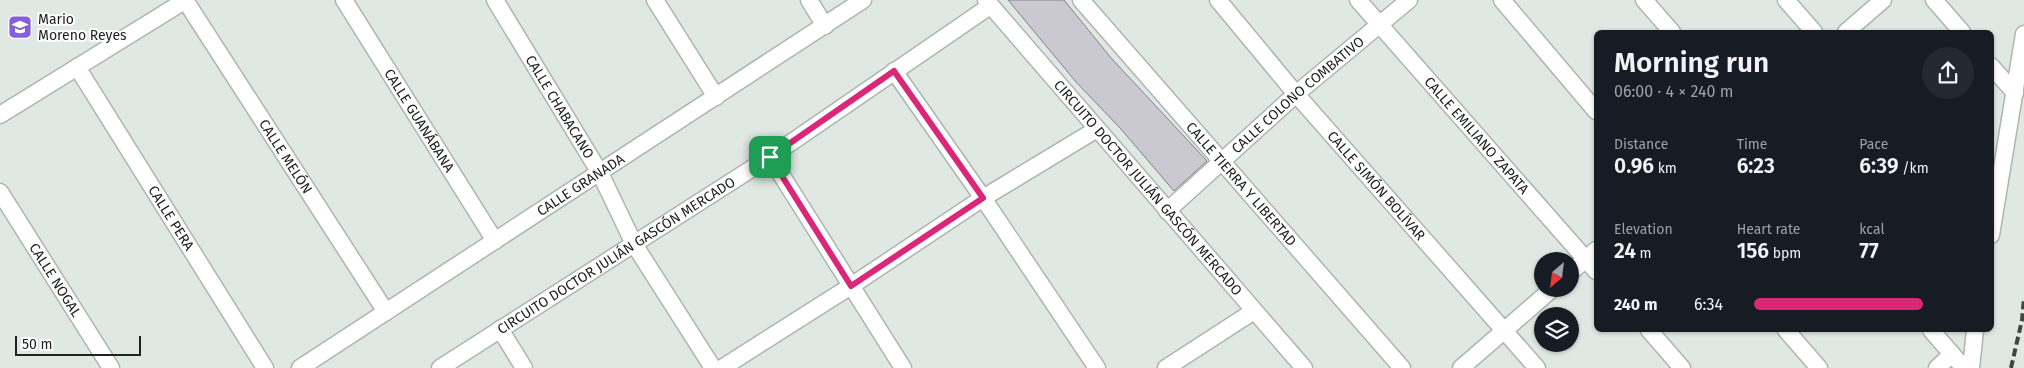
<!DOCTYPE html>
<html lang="en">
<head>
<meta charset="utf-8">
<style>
  body { margin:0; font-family:"Fira Sans",sans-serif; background:#242831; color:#f1f3f6; height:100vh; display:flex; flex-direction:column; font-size:19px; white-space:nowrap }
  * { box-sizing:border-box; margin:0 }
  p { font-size:16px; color:#9ea1a6 }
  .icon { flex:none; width:28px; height:28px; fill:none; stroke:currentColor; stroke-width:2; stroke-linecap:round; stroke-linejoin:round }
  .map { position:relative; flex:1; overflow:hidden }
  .panel { position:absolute; left:1594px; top:30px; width:400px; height:302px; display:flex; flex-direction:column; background:#171b24; border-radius:8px; box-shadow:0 1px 4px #0004 }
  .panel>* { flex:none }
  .needle { width:32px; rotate:208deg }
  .tools { position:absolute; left:1534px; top:252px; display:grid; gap:10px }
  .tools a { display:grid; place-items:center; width:45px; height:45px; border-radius:50%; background:#171b24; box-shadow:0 1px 4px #0004; font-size:25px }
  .scale { position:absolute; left:15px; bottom:12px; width:126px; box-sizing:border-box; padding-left:5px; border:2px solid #202221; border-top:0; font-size:14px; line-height:18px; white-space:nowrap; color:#202221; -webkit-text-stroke:4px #fff; paint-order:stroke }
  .pin { position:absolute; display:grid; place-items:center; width:42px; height:42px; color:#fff; margin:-21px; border-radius:10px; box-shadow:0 2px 8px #0006 }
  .round { display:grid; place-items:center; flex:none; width:52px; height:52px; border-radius:26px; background:#242831 }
  .head { display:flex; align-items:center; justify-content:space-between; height:85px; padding:0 20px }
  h1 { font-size:28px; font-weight:600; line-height:38px }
  .metrics { display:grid; grid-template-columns:repeat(3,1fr); gap:8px; height:85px; padding:5px 20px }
  .metrics div { display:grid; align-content:center }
  .metrics b { font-size:21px; font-weight:600 }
  .metrics small { font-size:14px; font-weight:400 }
  .metrics p { font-size:14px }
  ul { padding:0 20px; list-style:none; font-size:16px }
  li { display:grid; grid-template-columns:80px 60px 1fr; align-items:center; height:38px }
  li i { height:12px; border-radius:6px; background:#db2777 }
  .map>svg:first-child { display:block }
  .building { fill:#cac9d1; stroke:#828188 }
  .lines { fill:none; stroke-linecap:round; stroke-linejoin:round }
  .street-casing { stroke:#adb5b0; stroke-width:19 }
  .street { stroke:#fff; stroke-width:16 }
  .rail { stroke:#414442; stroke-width:4; stroke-dasharray:8 4; stroke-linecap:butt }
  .route-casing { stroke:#fff; stroke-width:10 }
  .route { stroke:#db2777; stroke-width:6 }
  .labels { text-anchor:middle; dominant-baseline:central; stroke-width:4; stroke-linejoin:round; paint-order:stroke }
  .poi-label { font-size:14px; fill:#202221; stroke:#fff; text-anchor:start }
  .street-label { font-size:14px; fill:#202221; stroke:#fff }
</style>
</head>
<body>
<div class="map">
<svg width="2024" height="368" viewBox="0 0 2024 368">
  <rect width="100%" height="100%" fill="#e0e8e3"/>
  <path class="building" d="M1008 0H1064L1112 59 1207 161 1174 191 1120 128 1076 82Z"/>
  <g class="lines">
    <g class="street-casing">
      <g id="street">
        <path id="s1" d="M185 0 386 312"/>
        <path id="s2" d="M344 0 495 241"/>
        <path id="s3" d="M495 0 600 173 634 244 713 368"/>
        <path d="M655 0 716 97"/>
        <path d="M809 0 825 26"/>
        <path id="s4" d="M986 0 1304 368"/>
        <path id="s5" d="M1081 0 1402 368"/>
        <path id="s6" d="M1218 0 1296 94 1537 368"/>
        <path id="s7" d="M1358 0 1596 271"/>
        <path d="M1502 0 1596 111"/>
        <path d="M1644 0 1672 32"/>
        <path d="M1786 0 1814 32"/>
        <path d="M1934 0 1962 32"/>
        <path d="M1846 32 1883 0"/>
        <path d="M1991 66 2015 93"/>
        <path id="s8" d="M77 67 265 368"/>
        <path d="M894 71 983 198 1097 368"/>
        <path d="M0 115 186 0"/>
        <path d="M770 157 903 368"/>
        <path id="s9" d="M0 192 111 368"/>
        <path id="s10" d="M1167 211 1296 94 1409 0"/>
        <path d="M1991 235 2024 34"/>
        <path d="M1570 273 1596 250"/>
        <path d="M500 329 524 368"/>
        <path d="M1649 330 1682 368"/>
        <path d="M1786 330 1819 368"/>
        <path d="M1931 330 1964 368"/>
        <path id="s11" d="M300 368 863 0"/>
        <path id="s12" d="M440 368 770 157 990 6"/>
        <path d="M722 368 851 286 983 198 1097 129"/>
        <path d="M1166 368 1254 311"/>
        <path d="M1461 368 1552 289"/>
        <path d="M1937 368 1952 354"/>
        <path d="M1971 368 1975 330"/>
      </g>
    </g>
    <use href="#street" class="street"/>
    <path class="rail" d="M2011 368 2022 320 2024 298"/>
  </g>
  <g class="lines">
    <g class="route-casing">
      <path id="route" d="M894 71 983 198 851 286 770 157Z"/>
    </g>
    <use href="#route" class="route"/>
  </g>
  <defs>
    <g id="school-square" transform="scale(1.25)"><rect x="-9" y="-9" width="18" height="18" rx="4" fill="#8560da" stroke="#fff"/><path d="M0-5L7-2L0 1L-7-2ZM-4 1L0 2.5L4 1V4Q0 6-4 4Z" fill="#fff"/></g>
  </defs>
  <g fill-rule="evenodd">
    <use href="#school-square" x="20" y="27"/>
  </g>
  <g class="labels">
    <g class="poi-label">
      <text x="38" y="19">Mario<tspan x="38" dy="16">Moreno Reyes</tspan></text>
    </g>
    <g class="street-label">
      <text stroke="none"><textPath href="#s10" startOffset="175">CALLE COLONO COMBATIVO</textPath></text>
      <text stroke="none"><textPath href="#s3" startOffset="125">CALLE CHABACANO</textPath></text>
      <text stroke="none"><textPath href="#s2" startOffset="142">CALLE GUANÁBANA</textPath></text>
      <text stroke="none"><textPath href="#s7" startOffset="180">CALLE EMILIANO ZAPATA</textPath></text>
      <text stroke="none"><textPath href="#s1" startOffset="186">CALLE MELÓN</textPath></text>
      <text stroke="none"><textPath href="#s5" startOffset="244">CALLE TIERRA Y LIBERTAD</textPath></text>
      <text stroke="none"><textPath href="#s11" startOffset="335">CALLE GRANADA</textPath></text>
      <text stroke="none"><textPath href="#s6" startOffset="244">CALLE SIMÓN BOLÍVAR</textPath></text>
      <text stroke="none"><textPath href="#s4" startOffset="248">CIRCUITO DOCTOR JULIÁN GASCÓN MERCADO</textPath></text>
      <text stroke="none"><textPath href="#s8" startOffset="178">CALLE PERA</textPath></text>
      <text stroke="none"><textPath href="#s12" startOffset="209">CIRCUITO DOCTOR JULIÁN GASCÓN MERCADO</textPath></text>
      <text stroke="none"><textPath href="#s9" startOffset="104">CALLE NOGAL</textPath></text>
    </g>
  </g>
</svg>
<div class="tools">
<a><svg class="needle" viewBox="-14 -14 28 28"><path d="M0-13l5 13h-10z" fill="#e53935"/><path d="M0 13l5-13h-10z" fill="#9ea1a6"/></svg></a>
<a><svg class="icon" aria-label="layers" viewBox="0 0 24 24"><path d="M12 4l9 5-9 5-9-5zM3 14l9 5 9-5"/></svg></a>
</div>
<div class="scale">50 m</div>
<div class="pin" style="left:770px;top:157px;background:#1e9e55"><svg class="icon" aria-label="arrive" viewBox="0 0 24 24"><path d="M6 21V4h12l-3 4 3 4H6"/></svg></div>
<section class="panel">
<div class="head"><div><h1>Morning run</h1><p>06:00 · 4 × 240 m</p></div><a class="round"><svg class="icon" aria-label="share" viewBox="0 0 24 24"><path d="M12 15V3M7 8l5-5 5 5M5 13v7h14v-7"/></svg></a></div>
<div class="metrics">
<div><p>Distance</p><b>0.96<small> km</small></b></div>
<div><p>Time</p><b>6:23</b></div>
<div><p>Pace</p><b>6:39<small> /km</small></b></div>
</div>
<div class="metrics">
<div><p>Elevation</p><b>24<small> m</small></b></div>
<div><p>Heart rate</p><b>156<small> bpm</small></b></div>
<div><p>kcal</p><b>77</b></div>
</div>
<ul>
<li><b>240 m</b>6:34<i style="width:77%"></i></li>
</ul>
</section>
</div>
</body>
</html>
